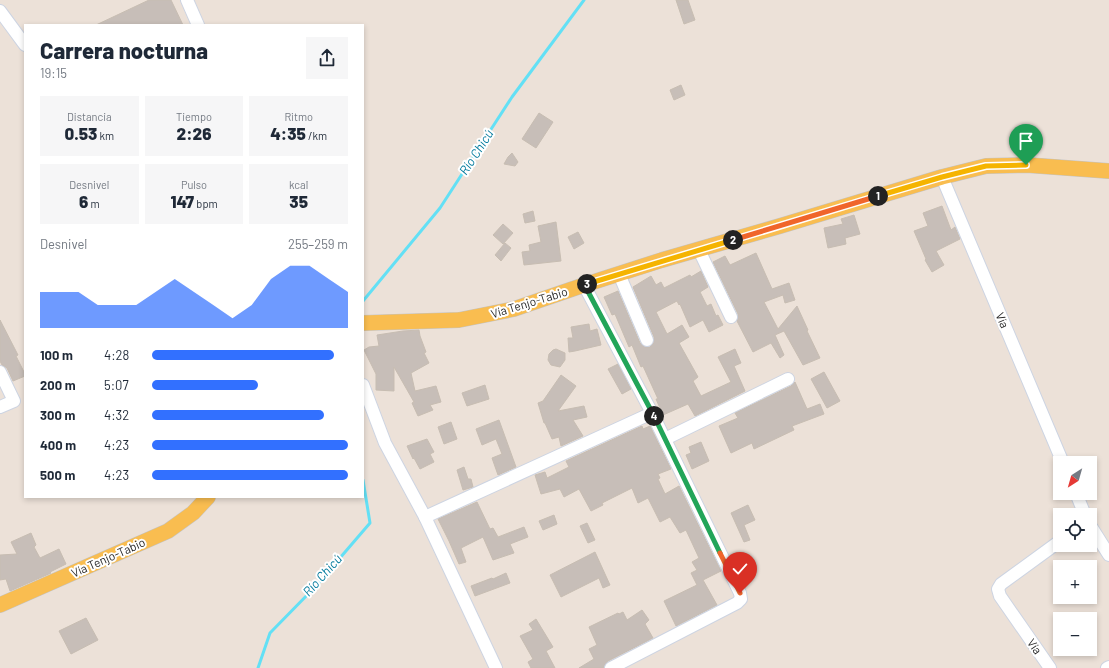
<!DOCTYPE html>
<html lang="es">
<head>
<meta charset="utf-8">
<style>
  body { margin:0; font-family:Barlow,sans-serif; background:#f6f6f7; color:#1f2937; height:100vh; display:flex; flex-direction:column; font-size:15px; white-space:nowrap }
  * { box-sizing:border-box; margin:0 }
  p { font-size:13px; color:#747a83 }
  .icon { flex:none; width:22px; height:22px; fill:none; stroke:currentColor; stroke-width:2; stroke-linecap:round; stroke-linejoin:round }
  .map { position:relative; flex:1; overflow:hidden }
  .panel { position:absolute; left:24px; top:24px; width:340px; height:474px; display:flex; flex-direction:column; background:#fff; border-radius:0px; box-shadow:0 2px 6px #0003 }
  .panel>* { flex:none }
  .needle { width:26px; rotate:217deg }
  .fabs { position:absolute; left:1053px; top:456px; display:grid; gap:8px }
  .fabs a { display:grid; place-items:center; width:44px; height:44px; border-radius:0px; background:#fff; box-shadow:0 2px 6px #0003; font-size:20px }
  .pin { position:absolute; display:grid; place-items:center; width:34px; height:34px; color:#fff; margin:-41px -17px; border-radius:50% 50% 50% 0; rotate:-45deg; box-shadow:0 0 4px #0007 }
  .pin .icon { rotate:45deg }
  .km { position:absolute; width:20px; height:20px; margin:-10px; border-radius:50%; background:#222; color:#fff; font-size:11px; line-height:20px; text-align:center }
  .round { display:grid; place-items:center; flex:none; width:42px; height:42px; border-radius:0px; background:#f6f6f7 }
  .overview { display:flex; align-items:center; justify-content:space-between; height:68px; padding:0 16px }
  h1 { font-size:22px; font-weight:800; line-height:30px }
  .stats { display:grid; grid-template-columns:repeat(3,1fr); gap:6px; height:68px; padding:4px 16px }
  .stats div { display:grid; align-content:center; border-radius:0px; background:#f6f6f7; text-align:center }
  .stats b { font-size:17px; font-weight:800 }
  .stats small { font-size:11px; font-weight:400 }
  .stats p { font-size:11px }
  .chart { height:112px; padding:8px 16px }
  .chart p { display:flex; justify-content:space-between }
  .chart svg { width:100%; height:72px; margin-top:4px; fill:#3270ff; opacity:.7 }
  ul { padding:0 16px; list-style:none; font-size:13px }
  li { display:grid; grid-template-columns:64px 48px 1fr; align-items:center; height:30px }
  li i { height:10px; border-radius:5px; background:#3270ff }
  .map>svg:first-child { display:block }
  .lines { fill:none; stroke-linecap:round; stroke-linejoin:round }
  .stream { stroke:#63e0f5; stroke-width:3 }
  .building { fill:#c7beb8; stroke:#c7bdb2 }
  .minor-casing { stroke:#cdd4e2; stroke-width:14 }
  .major-casing { stroke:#c3c3c3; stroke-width:16 }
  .minor { stroke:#fff; stroke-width:12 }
  .major { stroke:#f9bd50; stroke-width:15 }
  .split-1-casing { stroke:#fff; stroke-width:8 }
  .split-2-casing { stroke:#fff; stroke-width:8 }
  .split-3-casing { stroke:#fff; stroke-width:8 }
  .split-4-casing { stroke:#fff; stroke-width:8 }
  .split-5-casing { stroke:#fff; stroke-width:8 }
  .split-6-casing { stroke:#fff; stroke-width:8 }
  .split-1 { stroke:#f5b400; stroke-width:5 }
  .split-2 { stroke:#f0652b; stroke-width:5 }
  .split-3 { stroke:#f5b400; stroke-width:5 }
  .split-4 { stroke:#22a559; stroke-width:5 }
  .split-5 { stroke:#22a559; stroke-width:5 }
  .split-6 { stroke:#f0652b; stroke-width:5 }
  .labels { text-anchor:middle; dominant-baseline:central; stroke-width:4; stroke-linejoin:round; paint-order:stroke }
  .street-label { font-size:12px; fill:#282828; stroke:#fff }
  .water-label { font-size:13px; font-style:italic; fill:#057c9e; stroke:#fff }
</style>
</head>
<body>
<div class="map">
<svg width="1109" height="668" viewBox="0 0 1109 668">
  <rect width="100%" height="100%" fill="#ece1d8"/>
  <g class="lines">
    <g class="stream">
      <path d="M363 301 440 208 512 97 584 0"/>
      <path d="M258 668 270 633 315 587 370 523 363 480"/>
    </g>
  </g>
  <g class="building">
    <path d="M149 0H171L183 25H96Z"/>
    <path d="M676 0H688L695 20 684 24Z"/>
    <path d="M681 85 685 95 674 100 670 90Z"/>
    <path d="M539 113 553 122 536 148 522 139Z"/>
    <path d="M512 153 518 162 515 166 504 164 508 157Z"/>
    <path d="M942 206 951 230 955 227 960 239 936 251 944 265 932 272 925 260 926 259 914 231 928 226 923 213Z"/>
    <path d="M533 211 535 221 525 223 523 214Z"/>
    <path d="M854 215 860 234 845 238 846 244 828 248 824 228 843 224 841 219Z"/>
    <path d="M556 222 561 261 524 265 522 252 530 251 529 245 541 242 538 226Z"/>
    <path d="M503 224 513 233 503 244 493 235Z"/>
    <path d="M578 232 584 243 574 249 568 237Z"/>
    <path d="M505 243 511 248 501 261 495 255Z"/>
    <path d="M756 253 772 289 789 283 795 300 785 303 783 295 764 302 778 329 797 306 808 330 807 331 820 358 803 365 784 331 775 335 784 355 780 358 771 343 753 352 737 321 738 314 713 262 725 256 730 265Z"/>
    <path d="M701 271 708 287 700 292 707 306 711 304 716 316 718 315 723 325 709 332 703 320 690 327 680 304 679 305 677 301 656 312 667 334 682 325 689 337 679 343 698 377 693 381 701 396 731 382 718 357 735 349 741 363 734 366 745 391 695 416 688 404 663 415 656 399H658L643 366 641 367 632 345 629 347 615 314 612 315 604 297 618 291 640 343 646 347H650L653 344 654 337 633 287 651 276 656 285 661 282 664 288 690 275 691 277Z"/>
    <path d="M0 320 18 355 16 356 25 374V376L13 381 7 368 2 365 0 361Z"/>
    <path d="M589 324 590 331 597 329 601 345 575 351 569 352 568 338H573L571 327Z"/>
    <path d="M419 330 420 336 426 352 424 353 429 363 411 373 415 391 436 386 441 402 430 405 433 410 418 416 412 403 414 402 394 367V391L376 390V374L364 350 369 347 379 346 377 335 403 331Z"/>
    <path d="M556 349 565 353V360L560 367 551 365 548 360 549 354 553 350Z"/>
    <path d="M618 364 631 389 622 394 608 369Z"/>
    <path d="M824 372 840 401 827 408 811 379Z"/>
    <path d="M561 375 576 386 558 411 584 406 587 417 573 420 583 436 561 446 559 437 552 439 545 423H544L538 403 543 401Z"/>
    <path d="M795 382 807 409 820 404 824 414 792 426 794 430 754 449 752 443 731 453 719 426 738 418 735 413 791 386Z"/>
    <path d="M485 385 489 399 467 406 462 393Z"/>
    <path d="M499 420 516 467 498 475 492 458 502 454 496 439 482 445 476 429Z"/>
    <path d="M451 422 457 439 444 444 438 427Z"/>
    <path d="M642 426 643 429 650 426 671 469 658 474 660 478 658 479 665 494 679 486 721 571 703 580 717 605 676 626 664 601 697 585 691 573 697 570 692 562 699 558 686 530 680 533 670 517 660 522 648 498 638 503 632 488 602 503 603 505 591 511 579 489 564 497 560 489 541 494 535 475 545 472 547 478 569 467 566 461Z"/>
    <path d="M427 439 434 452 430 454 434 462 420 469 414 458 413 459 407 446Z"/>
    <path d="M701 442 709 461 692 469 686 455 691 453 689 447Z"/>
    <path d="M464 467 468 479H471L473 487 463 490 457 470Z"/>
    <path d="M477 502 490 529 493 528 498 537 524 527 528 537 510 544 514 553 493 560 483 537 461 548 466 562 459 564 449 541 438 519Z"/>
    <path d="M748 505 755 520 744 525 750 540 744 542 731 513Z"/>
    <path d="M554 515 557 524 543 530 539 521Z"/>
    <path d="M587 523 595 540 588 543 580 526Z"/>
    <path d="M31 533 36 545 34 547 40 558 59 549 66 564 50 572 51 573 10 591 6 579 0 580V555L17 554 11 542Z"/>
    <path d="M595 552 610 585 603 588 599 578 561 597 550 575Z"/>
    <path d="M506 573 510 583 475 596 471 586 492 578 493 579Z"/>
    <path d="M642 610 649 620 645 624 653 638 608 661 603 668H579L594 659 589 649 597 645 589 627 618 613 619 614 623 612 627 620Z"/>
    <path d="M86 618 98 640 71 654 59 631Z"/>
    <path d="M536 619 553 647 546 651 555 668H531L528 662 533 659 520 636 533 630 529 624Z"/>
  </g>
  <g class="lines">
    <g class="minor-casing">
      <g id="minor">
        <path d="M187 0 198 25"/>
        <path d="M0 11 25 45"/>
        <path d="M942 177 1063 463"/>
        <path d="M699 250 731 317"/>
        <path d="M619 274 647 340"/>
        <path d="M584 285 652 413 740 593 741 599 737 603 611 668"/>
        <path d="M0 372 14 401 0 407"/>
        <path d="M363 385 385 443 425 517 496 668"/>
        <path d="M665 439 788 379"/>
        <path d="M1076 493 1085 515"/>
        <path d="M425 517 652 413"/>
        <path d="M1090 525 1109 555"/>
        <path d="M1050 668 1000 596 998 589 1001 584 1060 541"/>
        <path d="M1107 668 1109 667"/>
      </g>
    </g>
    <g class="major-casing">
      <g id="major">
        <path d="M363 323 459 320 514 309 584 285 662 260 780 226 942 177 986 166 1027 165 1109 171"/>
        <path d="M0 605 168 531 193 513 208 497"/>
      </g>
    </g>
    <use href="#minor" class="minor"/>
    <use href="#major" class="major"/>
  </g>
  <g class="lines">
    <g class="split-1-casing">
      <path id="split-1" d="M878 196 942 177 986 166 1026 165"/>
    </g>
    <g class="split-2-casing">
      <path id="split-2" d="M733 240 878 196"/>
    </g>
    <g class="split-3-casing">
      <path id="split-3" d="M587 284 733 240"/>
    </g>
    <g class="split-4-casing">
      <path id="split-4" d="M587 284H584L654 416"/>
    </g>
    <g class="split-5-casing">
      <path id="split-5" d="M654 416 720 553"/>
    </g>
    <g class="split-6-casing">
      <path id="split-6" d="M720 553 740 593"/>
    </g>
    <use href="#split-1" class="split-1"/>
    <use href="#split-2" class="split-2"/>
    <use href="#split-3" class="split-3"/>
    <use href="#split-4" class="split-4"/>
    <use href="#split-5" class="split-5"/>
    <use href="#split-6" class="split-6"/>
  </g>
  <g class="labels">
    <g class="street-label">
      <text transform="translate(529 302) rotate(-17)">Vía Tenjo-Tabio</text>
      <text transform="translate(1003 320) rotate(67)">Vía</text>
      <text transform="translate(108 557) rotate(-24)">Vía Tenjo-Tabio</text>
      <text transform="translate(1035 646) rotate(55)">Vía</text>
    </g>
    <g class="water-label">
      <text transform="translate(476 152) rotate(-57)">Río Chicú</text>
      <text transform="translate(322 575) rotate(-48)">Río Chicú</text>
    </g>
  </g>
</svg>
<div class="fabs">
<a><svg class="needle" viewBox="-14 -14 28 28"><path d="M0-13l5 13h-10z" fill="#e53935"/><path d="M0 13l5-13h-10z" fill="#747a83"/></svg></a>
<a><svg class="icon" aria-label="locate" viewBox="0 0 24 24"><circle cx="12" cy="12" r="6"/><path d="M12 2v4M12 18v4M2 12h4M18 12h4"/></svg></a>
<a>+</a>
<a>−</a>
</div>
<div class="pin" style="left:1026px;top:165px;background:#1e9e55"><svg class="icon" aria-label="arrive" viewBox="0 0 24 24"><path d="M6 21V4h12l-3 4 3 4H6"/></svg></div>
<div class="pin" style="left:740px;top:593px;background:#d93025"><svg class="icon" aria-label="check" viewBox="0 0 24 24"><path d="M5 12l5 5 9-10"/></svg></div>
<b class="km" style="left:878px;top:196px">1</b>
<b class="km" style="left:733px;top:240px">2</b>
<b class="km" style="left:587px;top:284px">3</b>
<b class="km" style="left:654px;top:416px">4</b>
<section class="panel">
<div class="overview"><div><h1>Carrera nocturna</h1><p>19:15</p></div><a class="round"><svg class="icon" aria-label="share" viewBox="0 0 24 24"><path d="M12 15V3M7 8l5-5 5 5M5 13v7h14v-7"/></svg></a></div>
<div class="stats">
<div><p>Distancia</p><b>0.53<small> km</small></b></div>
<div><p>Tiempo</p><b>2:26</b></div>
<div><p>Ritmo</p><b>4:35<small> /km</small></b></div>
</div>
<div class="stats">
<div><p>Desnivel</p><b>6<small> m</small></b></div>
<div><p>Pulso</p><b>147<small> bpm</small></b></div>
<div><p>kcal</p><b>35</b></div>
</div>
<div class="chart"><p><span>Desnivel</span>255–259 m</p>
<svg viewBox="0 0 160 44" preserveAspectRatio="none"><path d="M0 44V22L10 22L20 22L30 30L40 30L50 30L60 22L70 14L80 22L90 30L100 38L110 30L120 14L130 6L140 6L150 14L160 22V44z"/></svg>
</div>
<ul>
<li><b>100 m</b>4:28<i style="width:93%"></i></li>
<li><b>200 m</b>5:07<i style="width:54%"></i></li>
<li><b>300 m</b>4:32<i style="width:88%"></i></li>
<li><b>400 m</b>4:23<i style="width:100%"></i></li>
<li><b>500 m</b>4:23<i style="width:100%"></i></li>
</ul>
</section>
</div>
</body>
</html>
